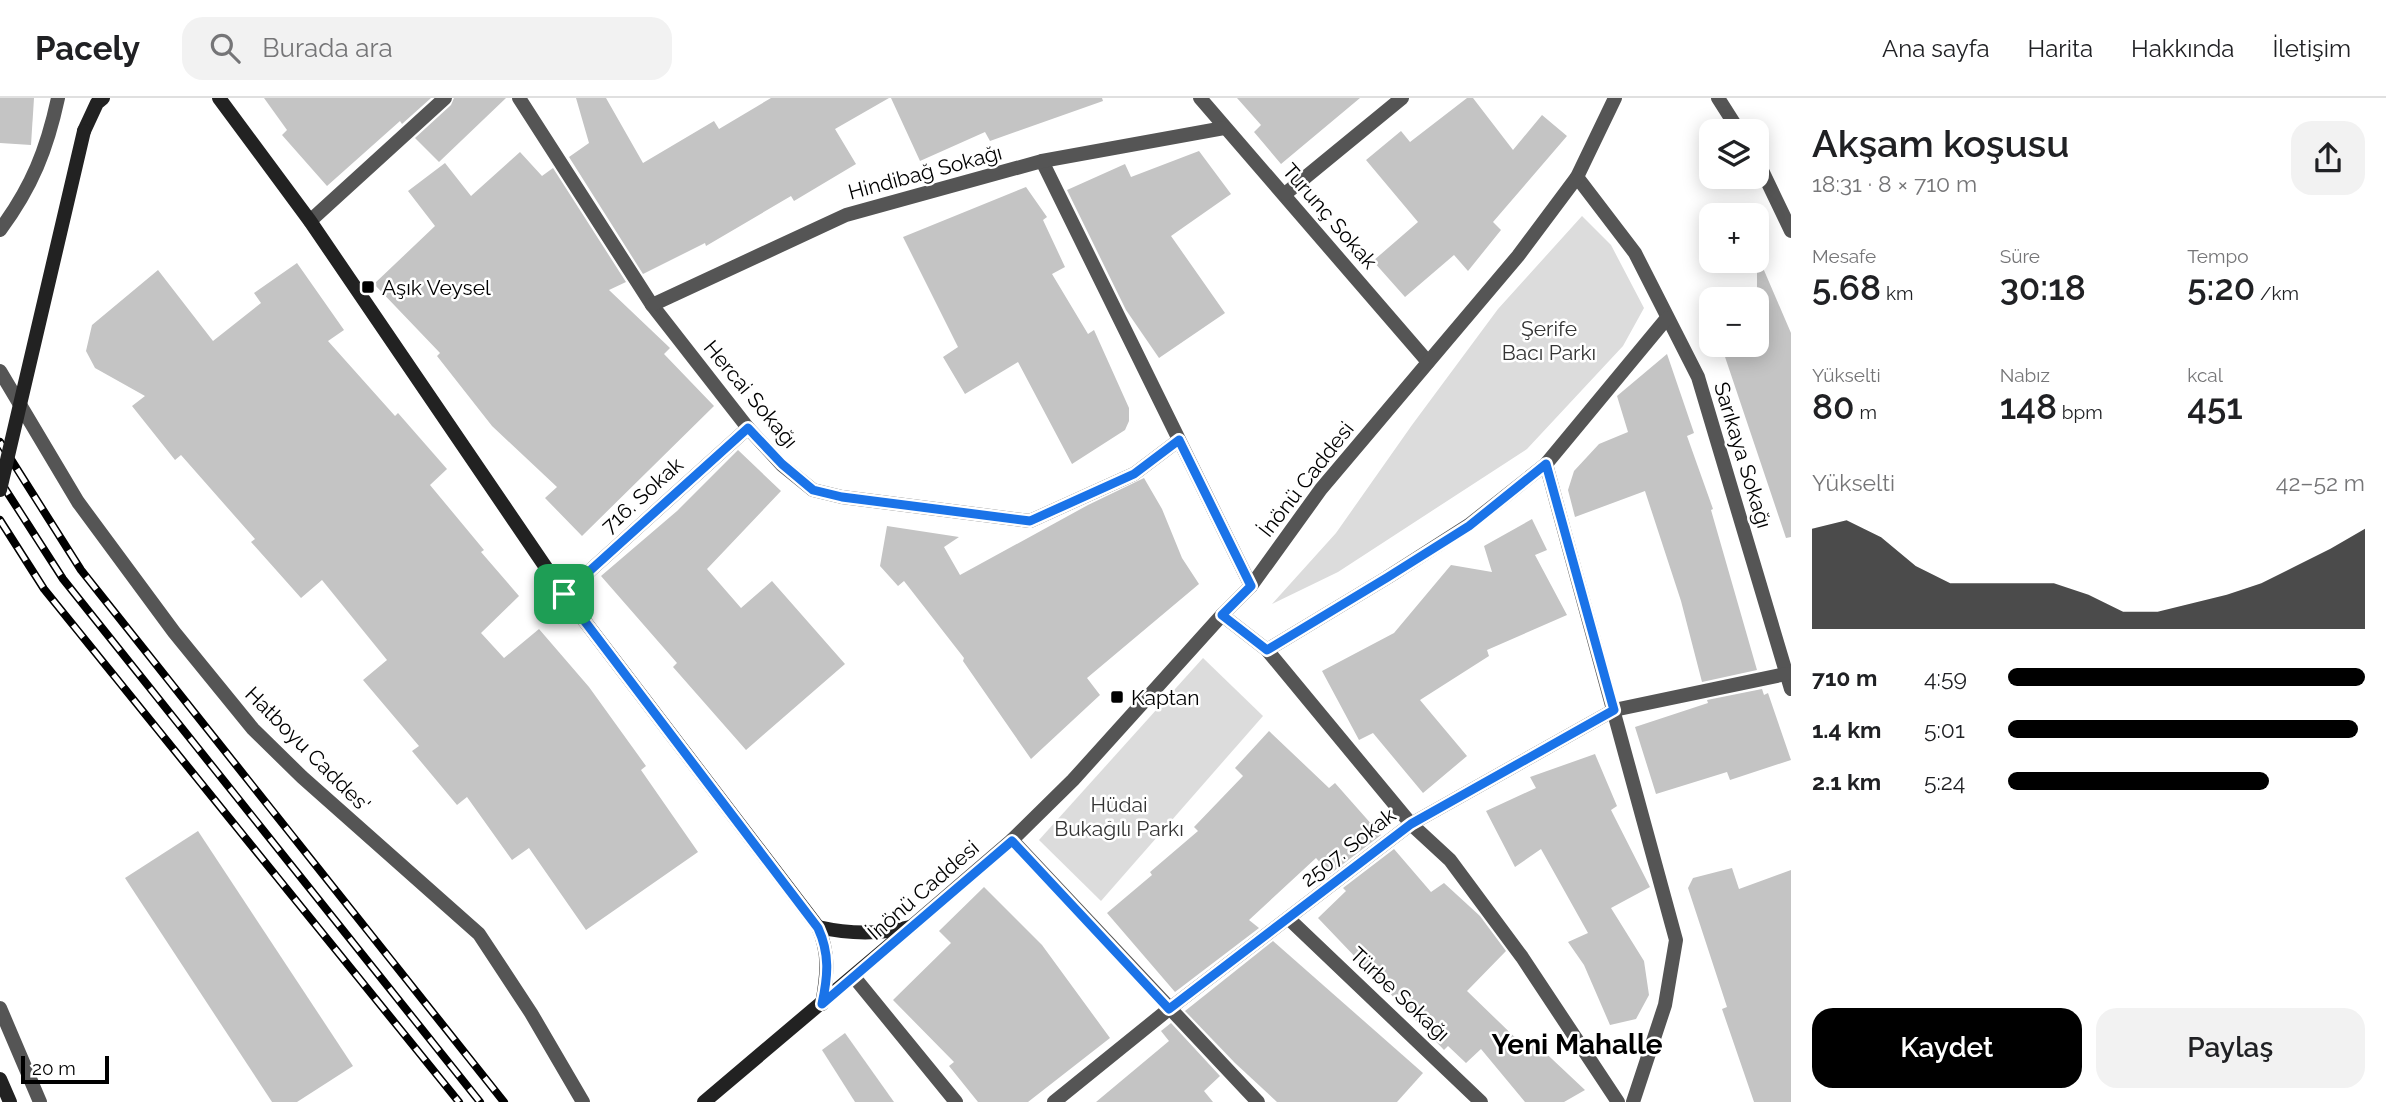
<!DOCTYPE html>
<html lang="tr">
<head>
<meta charset="utf-8">
<style>
  body { margin:0; font-family:Raleway,sans-serif; background:#f2f2f2; color:#202124; height:100vh; display:flex; flex-direction:column; font-size:26px; white-space:nowrap }
  * { box-sizing:border-box; margin:0 }
  p { font-size:23px; color:#757577 }
  .icon { flex:none; width:38px; height:38px; fill:none; stroke:currentColor; stroke-width:2; stroke-linecap:round; stroke-linejoin:round }
  .map { position:relative; flex:1; overflow:hidden }
  .side { display:flex; flex-direction:column; background:#fff; width:595px }
  .side>* { flex:none }
  .fabs { position:absolute; left:1699px; top:21px; display:grid; gap:14px }
  .fabs a { display:grid; place-items:center; width:70px; height:70px; border-radius:14px; background:#fff; box-shadow:0 4px 18px #0003; font-size:35px }
  .scale { position:absolute; left:21px; bottom:18px; width:88px; box-sizing:border-box; padding-left:7px; border:4px solid #000; border-top:0; font-size:19px; line-height:24px; white-space:nowrap; color:#000; -webkit-text-stroke:5px #fff; paint-order:stroke }
  .pin { position:absolute; display:grid; place-items:center; width:60px; height:60px; color:#fff; margin:-30px; border-radius:14px; box-shadow:0 4px 10px #0006 }
  .round { display:grid; place-items:center; flex:none; width:74px; height:74px; border-radius:21px; background:#f2f2f2 }
  .overview { display:flex; align-items:center; justify-content:space-between; height:119px; padding:0 21px }
  h1 { font-size:38px; font-weight:600; line-height:52px }
  .figures { display:grid; grid-template-columns:repeat(3,1fr); gap:10px; height:119px; padding:7px 21px }
  .figures div { display:grid; align-content:center }
  .figures b { font-size:35px; font-weight:600 }
  .figures small { font-size:19px; font-weight:400 }
  .figures p { font-size:19px }
  .chart { height:196px; padding:14px 21px }
  .chart p { display:flex; justify-content:space-between }
  .chart svg { width:100%; height:126px; margin-top:7px; fill:#000; opacity:.7 }
  .cta { display:flex; gap:14px; margin-top:auto; padding:14px 21px }
  .cta a { flex:1; height:80px; border-radius:21px; background:#000; color:#fff; font-size:28px; font-weight:600; line-height:80px; text-align:center }
  .cta a+a { background:#f2f2f2; color:#202124 }
  ul { padding:0 21px; list-style:none; font-size:23px }
  li { display:grid; grid-template-columns:112px 84px 1fr; align-items:center; height:52px }
  li i { height:18px; border-radius:9px; background:#000 }
  header { display:flex; align-items:center; gap:42px; box-sizing:border-box; height:98px; padding:0 35px; background:#fff; border-bottom:2px solid #e0e0e0 }
  header strong { font-size:33px }
  nav { display:flex; gap:38px; margin-inline-start:auto; font-size:24px }
  .search { width:490px; height:63px; background:#f2f2f2; display:flex; align-items:center; gap:18px; box-sizing:border-box; padding:0 24px; border-radius:21px; color:#757577; font-size:26px }
  main { display:flex; flex:1; min-height:0 }
  .map>svg:first-child { display:block }
  .green { fill:#dcdcdc }
  .building { fill:#c4c4c4 }
  .lines { fill:none; stroke-linecap:round; stroke-linejoin:round }
  .minor { stroke:#555; stroke-width:14 }
  .tertiary { stroke:#555; stroke-width:14 }
  .secondary { stroke:#222; stroke-width:14 }
  .rail-casing { stroke:#000; stroke-width:8 }
  .rail { stroke:#fff; stroke-width:5; stroke-dasharray:16; stroke-linecap:butt }
  .secondary-bridge { stroke:#222; stroke-width:14 }
  .route-casing { stroke:#fff; stroke-width:14 }
  .route { stroke:#1a73e8; stroke-width:9 }
  .poi-dot { fill:#000; stroke:#fff; stroke-width:2.5 }
  .labels { text-anchor:middle; dominant-baseline:central; stroke-width:5; stroke-linejoin:round; paint-order:stroke }
  .street-label { font-size:21px; fill:#000; stroke:#fff }
  .poi-label { font-size:21px; fill:#000; stroke:#fff; text-anchor:start }
  .park-label { font-size:21px; fill:#333; stroke:#fff }
  .district-label { font-size:28px; font-weight:bold; fill:#000; stroke:#fff }
</style>
</head>
<body>
<header>
<strong>Pacely</strong>
<div class="search"><svg class="icon" aria-label="search" viewBox="0 0 24 24"><circle cx="10" cy="10" r="6"/><path d="M15 15l6 6"/></svg>Burada ara</div>
<nav><a>Ana sayfa</a><a>Harita</a><a>Hakkında</a><a>İletişim</a></nav>
</header>
<main>
<div class="map">
<svg width="1791" height="1004" viewBox="0 0 1791 1004">
  <rect width="100%" height="100%" fill="#fff"/>
  <g class="green">
    <path d="M1582 118 1611 147 1644 210 1623 248 1527 351 1338 474 1272 506 1336 435 1412 327 1498 211Z"/>
    <path d="M1203 560 1263 618 1101 803 1039 742Z"/>
  </g>
  <g class="building">
    <path d="M0 0H34L31 47 0 45Z"/>
    <path d="M264 0H431L402 26 400 23 327 88 282 37 287 32Z"/>
    <path d="M454 0H506L439 64 415 40 451 7Z"/>
    <path d="M576 0H606L643 65 714 23 719 31 771 0H889L835 31 856 66 794 103 791 98 706 148 705 145 643 176 569 59 589 45Z"/>
    <path d="M891 0H1102L1103 3 990 43 985 34 920 63Z"/>
    <path d="M1237 0H1360L1281 66 1254 34 1261 27Z"/>
    <path d="M1467 0H1473L1513 52 1542 17 1567 38 1493 124 1501 132 1468 173 1454 157 1405 199 1373 163 1418 124 1366 62 1401 33 1410 44Z"/>
    <path d="M1199 53 1231 96 1171 138 1225 215 1159 260 1126 212 1067 92 1125 66 1131 79Z"/>
    <path d="M520 54 542 78 553 70 626 184 609 192 670 250 664 256 714 308 582 438 545 400 557 389 492 328 437 258 440 255 374 186 435 128 408 93 445 65 471 98Z"/>
    <path d="M1026 89 1047 119 1043 122 1065 169 1052 176 1088 236 1094 232 1129 310V323L1125 332 1072 366 1018 264 965 296 943 259 958 249 903 139Z"/>
    <path d="M1757 156 1791 235V439L1786 440 1721 247H1757Z"/>
    <path d="M297 165 344 232 328 243 395 318 398 315 447 371 430 387 484 452 481 454 519 498 481 535 504 560 539 531 589 589 646 668 641 672 698 754 586 832 529 750 512 762 467 699 457 707 412 653 419 648 363 582 387 562 322 482 301 500 251 444 255 441 181 357 175 362 132 308 145 298 95 270 86 253 92 227 158 172 213 243 261 205 254 195Z"/>
    <path d="M1667 256 1694 335 1687 338 1713 411 1711 412 1757 572 1702 584 1681 503 1645 393 1575 419 1568 392 1574 373 1599 346 1628 334 1617 298Z"/>
    <path d="M738 352 781 393 707 471 741 510 772 483 845 566 746 652 673 569 677 565 601 478 677 413Z"/>
    <path d="M1144 380 1162 411 1182 460 1199 486 1087 580 1100 597 1031 661 963 563 964 560 904 483 898 488 880 468 887 428 959 439 944 449 960 477 1088 407Z"/>
    <path d="M1532 421 1547 452 1535 457 1567 517 1487 552 1489 558 1420 602 1467 658 1423 695 1373 635 1359 642 1322 573 1394 535 1451 467 1492 474 1484 448Z"/>
    <path d="M1762 591 1764 597 1768 595 1791 662 1730 682 1727 674 1656 696 1635 629 1708 605 1707 602Z"/>
    <path d="M1269 633 1329 690 1335 685 1381 737 1330 776 1316 760 1249 822 1259 830 1175 894 1107 815 1152 777 1150 774 1198 733 1194 729 1243 678 1235 670Z"/>
    <path d="M1595 656 1617 708 1611 712 1650 789 1611 810 1644 863 1649 897 1636 921 1610 927 1584 867 1568 844 1588 835 1541 751 1515 769 1486 713 1536 690 1530 679Z"/>
    <path d="M198 733 353 968 297 1004H272L125 780Z"/>
    <path d="M1394 751 1431 794 1444 785 1480 818 1506 853 1467 893 1528 952 1535 945 1585 992 1564 1004H1525L1481 951 1466 965 1448 948 1444 952 1318 820 1346 793 1343 790Z"/>
    <path d="M1732 770 1739 791 1791 772V1004H1754L1722 911 1727 909 1688 790 1693 780Z"/>
    <path d="M984 789 1042 847 1110 940 1028 1004H978L949 968 954 964 893 902 951 845 939 833Z"/>
    <path d="M1273 843 1423 975 1397 1004H1277L1235 965 1185 913Z"/>
    <path d="M1171 925 1220 978 1204 993 1213 1004H1096L1169 943 1161 933Z"/>
    <path d="M845 935 894 1004H855L822 952Z"/>
  </g>
  <g class="lines">
    <g class="minor">
      <path d="M519 0 652 207 748 330 782 367 813 392 842 399 1030 423 1134 376 1179 342"/>
      <path d="M1200 0 1428 264"/>
      <path d="M1718 0 1739 33"/>
      <path d="M1757 62 1791 133"/>
      <path d="M1042 63 1251 488"/>
      <path d="M1577 79 1635 155 1698 279 1791 591"/>
      <path d="M1285 96 1402 0"/>
      <path d="M310 123 445 0"/>
      <path d="M652 207 846 117 1042 63 1224 30"/>
      <path d="M1546 366 1676 842 1665 907 1633 1004"/>
      <path d="M564 496 748 330"/>
      <path d="M1222 517 1267 552 1411 726 1450 762 1522 859 1618 1004"/>
      <path d="M1267 552 1388 479 1469 427 1546 366 1667 220"/>
      <path d="M1012 742 1258 1004"/>
      <path d="M1289 821 1481 1004"/>
      <path d="M854 879 956 1004"/>
      <path d="M1054 1004 1169 911 1411 726 1614 612 1786 576"/>
    </g>
    <g class="tertiary">
      <path d="M0 132C32 89 47 51 58 0"/>
      <path d="M0 273 78 404 174 534 253 631 302 679 479 836 531 915 583 1004"/>
      <path d="M912 828 1012 742 1073 682 1222 517 1251 488 1321 391 1518 158 1577 79 1615 0"/>
      <path d="M0 910 40 1004"/>
    </g>
    <g class="secondary">
      <path d="M219 0 310 123 564 496 818 829C830 856 827 878 822 906"/>
      <path d="M84 33 97 5 103 0"/>
      <path d="M818 829C849 836 878 837 910 829"/>
      <path d="M0 981 10 1004"/>
      <path d="M704 1004 912 828"/>
    </g>
    <g class="rail-casing">
      <g id="rail">
        <path d="M0 344 81 472 504 1004"/>
        <path d="M0 383 63 481 480 1004"/>
        <path d="M0 422 44 491 459 1004"/>
      </g>
    </g>
    <use href="#rail" class="rail"/>
    <path class="secondary-bridge" d="M0 392 84 33"/>
  </g>
  <g class="lines">
    <g class="route-casing">
      <path id="route" d="M748 330 782 366 813 392 842 399 1030 423 1134 376 1179 342 1251 488 1222 517 1267 552 1388 479 1469 428 1546 366 1614 612 1411 726 1169 911 1012 743 822 906C828 878 830 856 818 830L564 496Z"/>
    </g>
    <use href="#route" class="route"/>
  </g>
  <g class="poi-dot">
    <rect x="361" y="182" width="14" height="14" rx="3.5"/>
    <rect x="1110" y="592" width="14" height="14" rx="3.5"/>
  </g>
  <g class="labels">
    <g class="street-label">
      <text transform="translate(925 74) rotate(-15)">Hindibağ Sokağı</text>
      <text transform="translate(1330 118) rotate(49)">Turunç Sokak</text>
      <text transform="translate(751 296) rotate(50)">Hercai Sokağı</text>
      <text transform="translate(1743 357) rotate(73)">Sarıkaya Sokağı</text>
      <text transform="translate(1306 381) rotate(-52)">İnönü Caddesi</text>
      <text transform="translate(642 397) rotate(-42)">716. Sokak</text>
      <text transform="translate(308 651) rotate(45)">Hatboyu Caddes'</text>
      <text transform="translate(1348 749) rotate(-38)">2507. Sokak</text>
      <text transform="translate(923 792) rotate(-41)">İnönü Caddesi</text>
      <text transform="translate(1400 896) rotate(43)">Türbe Sokağı</text>
    </g>
    <g class="poi-label">
      <text x="382" y="189">Aşık Veysel</text>
      <text x="1131" y="599">Kaptan</text>
    </g>
    <g class="park-label">
      <text x="1549" y="230">Şerife<tspan x="1549" dy="24">Bacı Parkı</tspan></text>
      <text x="1119" y="706">Hüdai<tspan x="1119" dy="24">Bukağılı Parkı</tspan></text>
    </g>
    <g class="district-label">
      <text x="1577" y="946">Yeni Mahalle</text>
    </g>
  </g>
</svg>
<div class="fabs">
<a><svg class="icon" aria-label="layers" viewBox="0 0 24 24"><path d="M12 4l9 5-9 5-9-5zM3 14l9 5 9-5"/></svg></a>
<a>+</a>
<a>−</a>
</div>
<div class="scale">20 m</div>
<div class="pin" style="left:564px;top:496px;background:#1e9e55"><svg class="icon" aria-label="arrive" viewBox="0 0 24 24"><path d="M6 21V4h12l-3 4 3 4H6"/></svg></div>
</div>
<section class="side">
<div class="overview"><div><h1>Akşam koşusu</h1><p>18:31 · 8 × 710 m</p></div><a class="round"><svg class="icon" aria-label="share" viewBox="0 0 24 24"><path d="M12 15V3M7 8l5-5 5 5M5 13v7h14v-7"/></svg></a></div>
<div class="figures">
<div><p>Mesafe</p><b>5.68<small> km</small></b></div>
<div><p>Süre</p><b>30:18</b></div>
<div><p>Tempo</p><b>5:20<small> /km</small></b></div>
</div>
<div class="figures">
<div><p>Yükselti</p><b>80<small> m</small></b></div>
<div><p>Nabız</p><b>148<small> bpm</small></b></div>
<div><p>kcal</p><b>451</b></div>
</div>
<div class="chart"><p><span>Yükselti</span>42–52 m</p>
<svg viewBox="0 0 160 44" preserveAspectRatio="none"><path d="M0 44V9L10 6L20 12L30 22L40 28L50 28L60 28L70 28L80 32L90 38L100 38L110 35L120 32L130 28L140 22L150 16L160 9V44z"/></svg>
</div>
<ul>
<li><b>710 m</b>4:59<i style="width:100%"></i></li>
<li><b>1.4 km</b>5:01<i style="width:98%"></i></li>
<li><b>2.1 km</b>5:24<i style="width:73%"></i></li>
</ul>
<div class="cta"><a>Kaydet</a><a>Paylaş</a></div>
</section>
</main>
</body>
</html>
